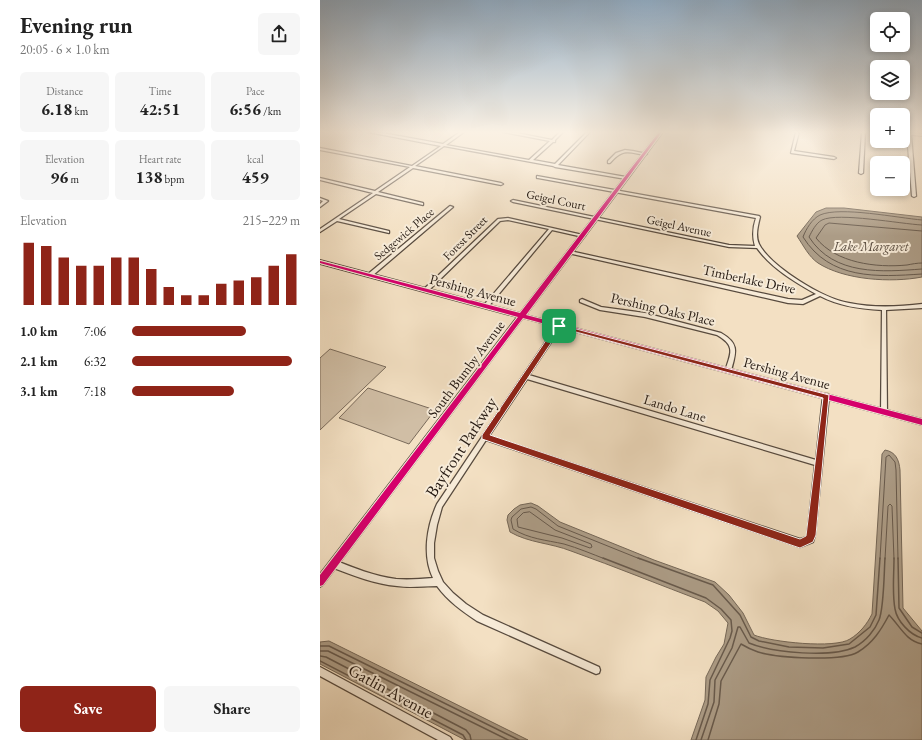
<!DOCTYPE html>
<html lang="en">
<head>
<meta charset="utf-8">
<style>
  body { margin:0; font-family:"EB Garamond",serif; background:#f6f6f6; color:#222; height:100vh; display:flex; flex-direction:column; font-size:15px; white-space:nowrap }
  * { box-sizing:border-box; margin:0 }
  p { font-size:13px; color:#767676 }
  .icon { flex:none; width:22px; height:22px; fill:none; stroke:currentColor; stroke-width:2; stroke-linecap:round; stroke-linejoin:round }
  .map { position:relative; flex:1; overflow:hidden }
  .side { display:flex; flex-direction:column; background:#fff; width:320px }
  .side>* { flex:none }
  .controls { position:absolute; left:550px; top:12px; display:grid; gap:8px }
  .controls a { display:grid; place-items:center; width:40px; height:40px; border-radius:6px; background:#fff; box-shadow:0 2px 6px #0003; font-size:20px }
  .pin { position:absolute; display:grid; place-items:center; width:34px; height:34px; color:#fff; margin:-17px; border-radius:8px; box-shadow:0 2px 6px #0006 }
  .round { display:grid; place-items:center; flex:none; width:42px; height:42px; border-radius:6px; background:#f6f6f6 }
  .head { display:flex; align-items:center; justify-content:space-between; height:68px; padding:0 20px }
  h1 { font-size:22px; font-weight:700; line-height:30px }
  .metrics { display:grid; grid-template-columns:repeat(3,1fr); gap:6px; height:68px; padding:4px 20px }
  .metrics div { display:grid; align-content:center; border-radius:6px; background:#f6f6f6; text-align:center }
  .metrics b { font-size:17px; font-weight:700 }
  .metrics small { font-size:11px; font-weight:400 }
  .metrics p { font-size:11px }
  .chart { height:112px; padding:8px 20px }
  .chart p { display:flex; justify-content:space-between }
  .chart svg { width:100%; height:72px; margin-top:4px; stroke:#8f2418; stroke-width:6 }
  .action { display:flex; gap:8px; margin-top:auto; padding:8px 20px }
  .action a { flex:1; height:46px; border-radius:6px; background:#8f2418; color:#fff; font-size:16px; font-weight:700; line-height:46px; text-align:center }
  .action a+a { background:#f6f6f6; color:#222 }
  ul { padding:0 20px; list-style:none; font-size:13px }
  li { display:grid; grid-template-columns:64px 48px 1fr; align-items:center; height:30px }
  li i { height:10px; border-radius:5px; background:#8f2418 }
  main { display:flex; flex:1; min-height:0 }
  .map>svg:first-child { display:block }
  .green { fill:#d0bea5; stroke:#7a6b5b }
  .water { fill:#ac9c86; stroke:#756757 }
  .lines { fill:none; stroke-linecap:round; stroke-linejoin:round }
  .shore-far1 { stroke:#685a4c; stroke-width:1 }
  .shore { stroke:#685a4c; stroke-width:1.5 }
  .minor-casing { stroke:#574a3e; stroke-width:2.5 }
  .tertiary-casing { stroke:#574a3e; stroke-width:2 }
  .minor { fill:#f7ebd8; fill-rule:evenodd }
  .tertiary { fill:#f7ebd8; fill-rule:evenodd }
  .cycleway-casing { stroke:#f7ebd8; stroke-width:2 }
  .cycleway { fill:#d6006c; fill-rule:evenodd }
  .route { fill:#8f2418; stroke:#fff; fill-rule:evenodd }
  .labels { text-anchor:middle; dominant-baseline:central; stroke-width:4; stroke-linejoin:round; paint-order:stroke }
  .far-street-label { font-size:12px; fill:#231811; stroke:#f7ebd8 }
  .far-water-label { font-size:13px; font-style:italic; fill:#5a4d40; stroke:#f7ebd8 }
  .street-label { font-size:14px; fill:#231811; stroke:#f7ebd8 }
  .near-street-label { font-size:17px; fill:#231811; stroke:#f7ebd8 }
</style>
</head>
<body>
<main>
<section class="side">
<div class="head"><div><h1>Evening run</h1><p>20:05 · 6 × 1.0 km</p></div><a class="round"><svg class="icon" aria-label="share" viewBox="0 0 24 24"><path d="M12 15V3M7 8l5-5 5 5M5 13v7h14v-7"/></svg></a></div>
<div class="metrics">
<div><p>Distance</p><b>6.18<small> km</small></b></div>
<div><p>Time</p><b>42:51</b></div>
<div><p>Pace</p><b>6:56<small> /km</small></b></div>
</div>
<div class="metrics">
<div><p>Elevation</p><b>96<small> m</small></b></div>
<div><p>Heart rate</p><b>138<small> bpm</small></b></div>
<div><p>kcal</p><b>459</b></div>
</div>
<div class="chart"><p><span>Elevation</span>215–229 m</p>
<svg viewBox="0 0 160 44" preserveAspectRatio="none"><path d="M5 44V6M15 44V8M25 44V15M35 44V20M45 44V20M55 44V15M65 44V15M75 44V22M85 44V33M95 44V38M105 44V38M115 44V31M125 44V29M135 44V27M145 44V20M155 44V13"/></svg>
</div>
<ul>
<li><b>1.0 km</b>7:06<i style="width:68%"></i></li>
<li><b>2.1 km</b>6:32<i style="width:95%"></i></li>
<li><b>3.1 km</b>7:18<i style="width:61%"></i></li>
</ul>
<div class="action"><a>Save</a><a>Share</a></div>
</section>
<div class="map">
<svg width="602" height="740" viewBox="0 0 602 740">
  <rect width="100%" height="100%" fill="#f3e0c3"/>
  <filter id="stains"><feTurbulence type="fractalNoise" baseFrequency=".005" numOctaves="4"/><feColorMatrix values="0 0 0 0 .2 0 0 0 0 .09 0 0 0 0 .02 0 0 0 .5 -.17"/></filter>
  <radialGradient id="worn" r=".72"><stop offset=".6" stop-color="#630" stop-opacity="0"/><stop offset="1" stop-color="#630" stop-opacity=".3"/></radialGradient>
  <g class="green">
    <path d="M10 349 66 367 0 430V358Z"/>
    <path d="M48 388 115 410 89 444 19 418Z"/>
  </g>
  <g class="water">
    <path d="M506 208H524L602 217V277C571 283 524 280 498 263 489 257 483 245 477 236L496 212Z"/>
    <path d="M565 450C576 452 579 460 580 470L583 608 602 631V740H371L385 700 386 677 396 657 404 644 408 623 398 611 385 602C340 585 296 567 251 551 231 543 209 543 190 532L187 520 188 515 194 509 200 505 211 503 218 506 240 522 334 560 395 582 409 595 423 613 434 635C451 642 515 649 530 639 540 633 547 624 552 614L562 454Z"/>
    <path d="M9 641 208 740H145L0 664V642Z"/>
  </g>
  <g class="lines">
    <g class="shore-far1">
      <path d="M602 220C578 218 520 206 500 215 492 219 486 229 483 237 510 280 557 277 602 274"/>
      <path d="M602 225C581 224 518 212 502 220 496 223 492 231 489 237 514 276 562 272 602 269"/>
      <path d="M602 231 509 223 505 225 496 238C516 263 556 268 587 265 592 264 597 263 602 263"/>
      <path d="M210 512 235 530 271 544 272 547 270 548 242 538 198 527 197 519 203 513Z"/>
      <path d="M285 559C272 554 258 548 244 544 226 540 209 539 193 529L191 520 192 517 201 509 211 507 216 509 238 526 320 559"/>
      <path d="M560 559 566 457 569 455 575 462 576 470 578 559"/>
      <path d="M565 559 568 506 570 504 572 506 574 559"/>
    </g>
    <g class="shore">
      <path d="M283 558 386 598 401 609 411 620 412 631 410 638 390 680 388 704 376 740"/>
      <path d="M318 558 393 585 420 615 431 637 439 641 469 647 503 648 529 644 550 627 556 615 560 558"/>
      <path d="M574 558C574 575 572 593 575 609 577 621 590 635 602 638"/>
      <path d="M578 558 579 608 592 627 602 633"/>
      <path d="M0 646H9L199 740"/>
      <path d="M0 651H8L188 740"/>
      <path d="M0 656 6 657 146 730 150 735 151 740"/>
      <path d="M0 661 143 735 146 740"/>
      <path d="M381 740 394 702 395 680 412 648 418 627H420L429 643C453 653 512 658 535 647 546 641 555 630 559 620 564 608 564 573 565 558"/>
      <path d="M388 740 399 704 401 681 421 644C426 647 432 650 438 652 457 658 521 662 538 652 553 643 561 630 569 615 580 626 586 641 602 644"/>
    </g>
    <g class="minor-casing">
      <g id="minor">
        <path d="M48 132H57L123 144 140 132H144L126 145 209 160 230 141 183 132H192L232 140 240 132H243L235 140V142H233L213 160 235 164 267 132H270L238 165 306 177 308 178 306 179 235 167 233 166 124 146 95 166 181 183 183 184 181 185 93 168 58 192 103 203V205L56 194 19 219 69 231V233L17 221 0 232V229L53 193 0 180V178L55 191 90 167 0 150V148L92 166 121 146Z"/>
        <path d="M476 132H479L474 151 514 157 516 158 514 159 471 153Z"/>
        <path d="M542 132H545L543 173 541 174 539 173Z"/>
        <path d="M589 133 591 134 596 196 594 197 592 196 587 134Z"/>
        <path d="M305 150 313 151 327 154 325 155C308 152 303 148 290 163H288V161L296 153Z"/>
        <path d="M217 176 439 216 440 217C438 225 435 236 439 244 450 266 503 299 529 303 553 308 577 307 602 304V308L566 310 567 412 566 414H562L561 412 562 310C540 309 519 306 500 296L483 304 468 303 248 253V251H250L468 299 482 300 496 294C475 282 451 268 437 248L409 247 193 202 191 201 193 200 409 245 435 246C432 236 433 227 436 218L218 178H217Z"/>
        <path d="M0 198 8 201 0 207V204L3 201 0 200Z"/>
        <path d="M130 206 133 207 52 276H48V274Z"/>
        <path d="M188 218 263 235 265 236 263 237 232 230 168 307 166 308 164 306V305L229 229 188 220 180 221 108 291H104V289L178 219Z"/>
        <path d="M262 299 281 307 325 313 401 333C420 344 416 352 411 371L410 372H406L405 371C411 353 416 346 397 335L325 317 280 310 260 302V300Z"/>
        <path d="M239 324 242 326 209 375 496 460 503 396 504 394H508L509 396 495 535 493 542 480 547 166 440 122 507 117 525 114 543V558L118 571 123 582 133 593 146 604 163 615 279 667 280 670 279 673 276 674 157 621C142 611 128 601 117 586 104 586 90 588 77 586 54 584 32 575 11 567L10 564 11 561 14 560C34 568 54 576 76 579 88 580 101 579 113 578 102 555 107 526 117 504L237 325ZM207 379 495 465 487 537 480 539 169 436Z"/>
        <path d="M0 667 130 737 132 740H118L0 676Z"/>
      </g>
    </g>
    <g class="tertiary-casing">
      <g id="tertiary">
        <path d="M339 132H343L206 315 602 419V425L203 318 3 585 0 587V574L197 317 0 264V260L200 313Z"/>
        <path d="M583 132 602 134V136L583 134Z"/>
      </g>
    </g>
    <use href="#minor" class="minor"/>
    <use href="#tertiary" class="tertiary"/>
    <g class="cycleway-casing">
      <path id="cycleway" d="M339 132H342L206 315 602 419V425L203 318 3 585 0 586V575L198 317 0 263V261L200 313Z"/>
    </g>
    <use href="#cycleway" class="cycleway"/>
  </g>
  <linearGradient id="sky" x2="0" y2="1"><stop stop-color="#90aac1"/><stop offset="0.56" stop-color="#faf1e4"/><stop offset="1" stop-color="#faf1e4" stop-opacity="0"/></linearGradient>
  <rect width="602" height="236" fill="url(#sky)"/>
  <path class="route" d="M237 324 509 395 496 535 493 542 480 548 474 546 162 439V435ZM241 328 503 398 486 536 480 539 474 537 170 435Z"/>
  <g class="labels">
    <g class="far-street-label">
      <text transform="translate(236 200) rotate(12)">Geigel Court</text>
      <text transform="translate(359 226) rotate(12)">Geigel Avenue</text>
      <text transform="translate(84 234) rotate(-40)">Sedgewick Place</text>
      <text transform="translate(145 238) rotate(-45)">Forest Street</text>
    </g>
    <g class="far-water-label">
      <text x="551" y="246">Lake Margaret</text>
    </g>
    <g class="street-label">
      <text transform="translate(429 279) rotate(12)">Timberlake Drive</text>
      <text transform="translate(153 290) rotate(15)">Pershing Avenue</text>
      <text transform="translate(343 309) rotate(13)">Pershing Oaks Place</text>
      <text transform="translate(146 369) rotate(-53)">South Bumby Avenue</text>
      <text transform="translate(467 373) rotate(15)">Pershing Avenue</text>
      <text transform="translate(355 408) rotate(17)">Lando Lane</text>
    </g>
    <g class="near-street-label">
      <text transform="translate(141 447) rotate(-57)">Bayfront Parkway</text>
      <text transform="translate(71 691) rotate(29)">Gatlin Avenue</text>
    </g>
  </g>
  <rect width="100%" height="100%" filter="url(#stains)"/>
  <rect width="100%" height="100%" fill="url(#worn)"/>
</svg>
<div class="controls">
<a><svg class="icon" aria-label="locate" viewBox="0 0 24 24"><circle cx="12" cy="12" r="6"/><path d="M12 2v4M12 18v4M2 12h4M18 12h4"/></svg></a>
<a><svg class="icon" aria-label="layers" viewBox="0 0 24 24"><path d="M12 4l9 5-9 5-9-5zM3 14l9 5 9-5"/></svg></a>
<a>+</a>
<a>−</a>
</div>
<div class="pin" style="left:239px;top:326px;background:#1e9e55"><svg class="icon" aria-label="arrive" viewBox="0 0 24 24"><path d="M6 21V4h12l-3 4 3 4H6"/></svg></div>
</div>
</main>
</body>
</html>
